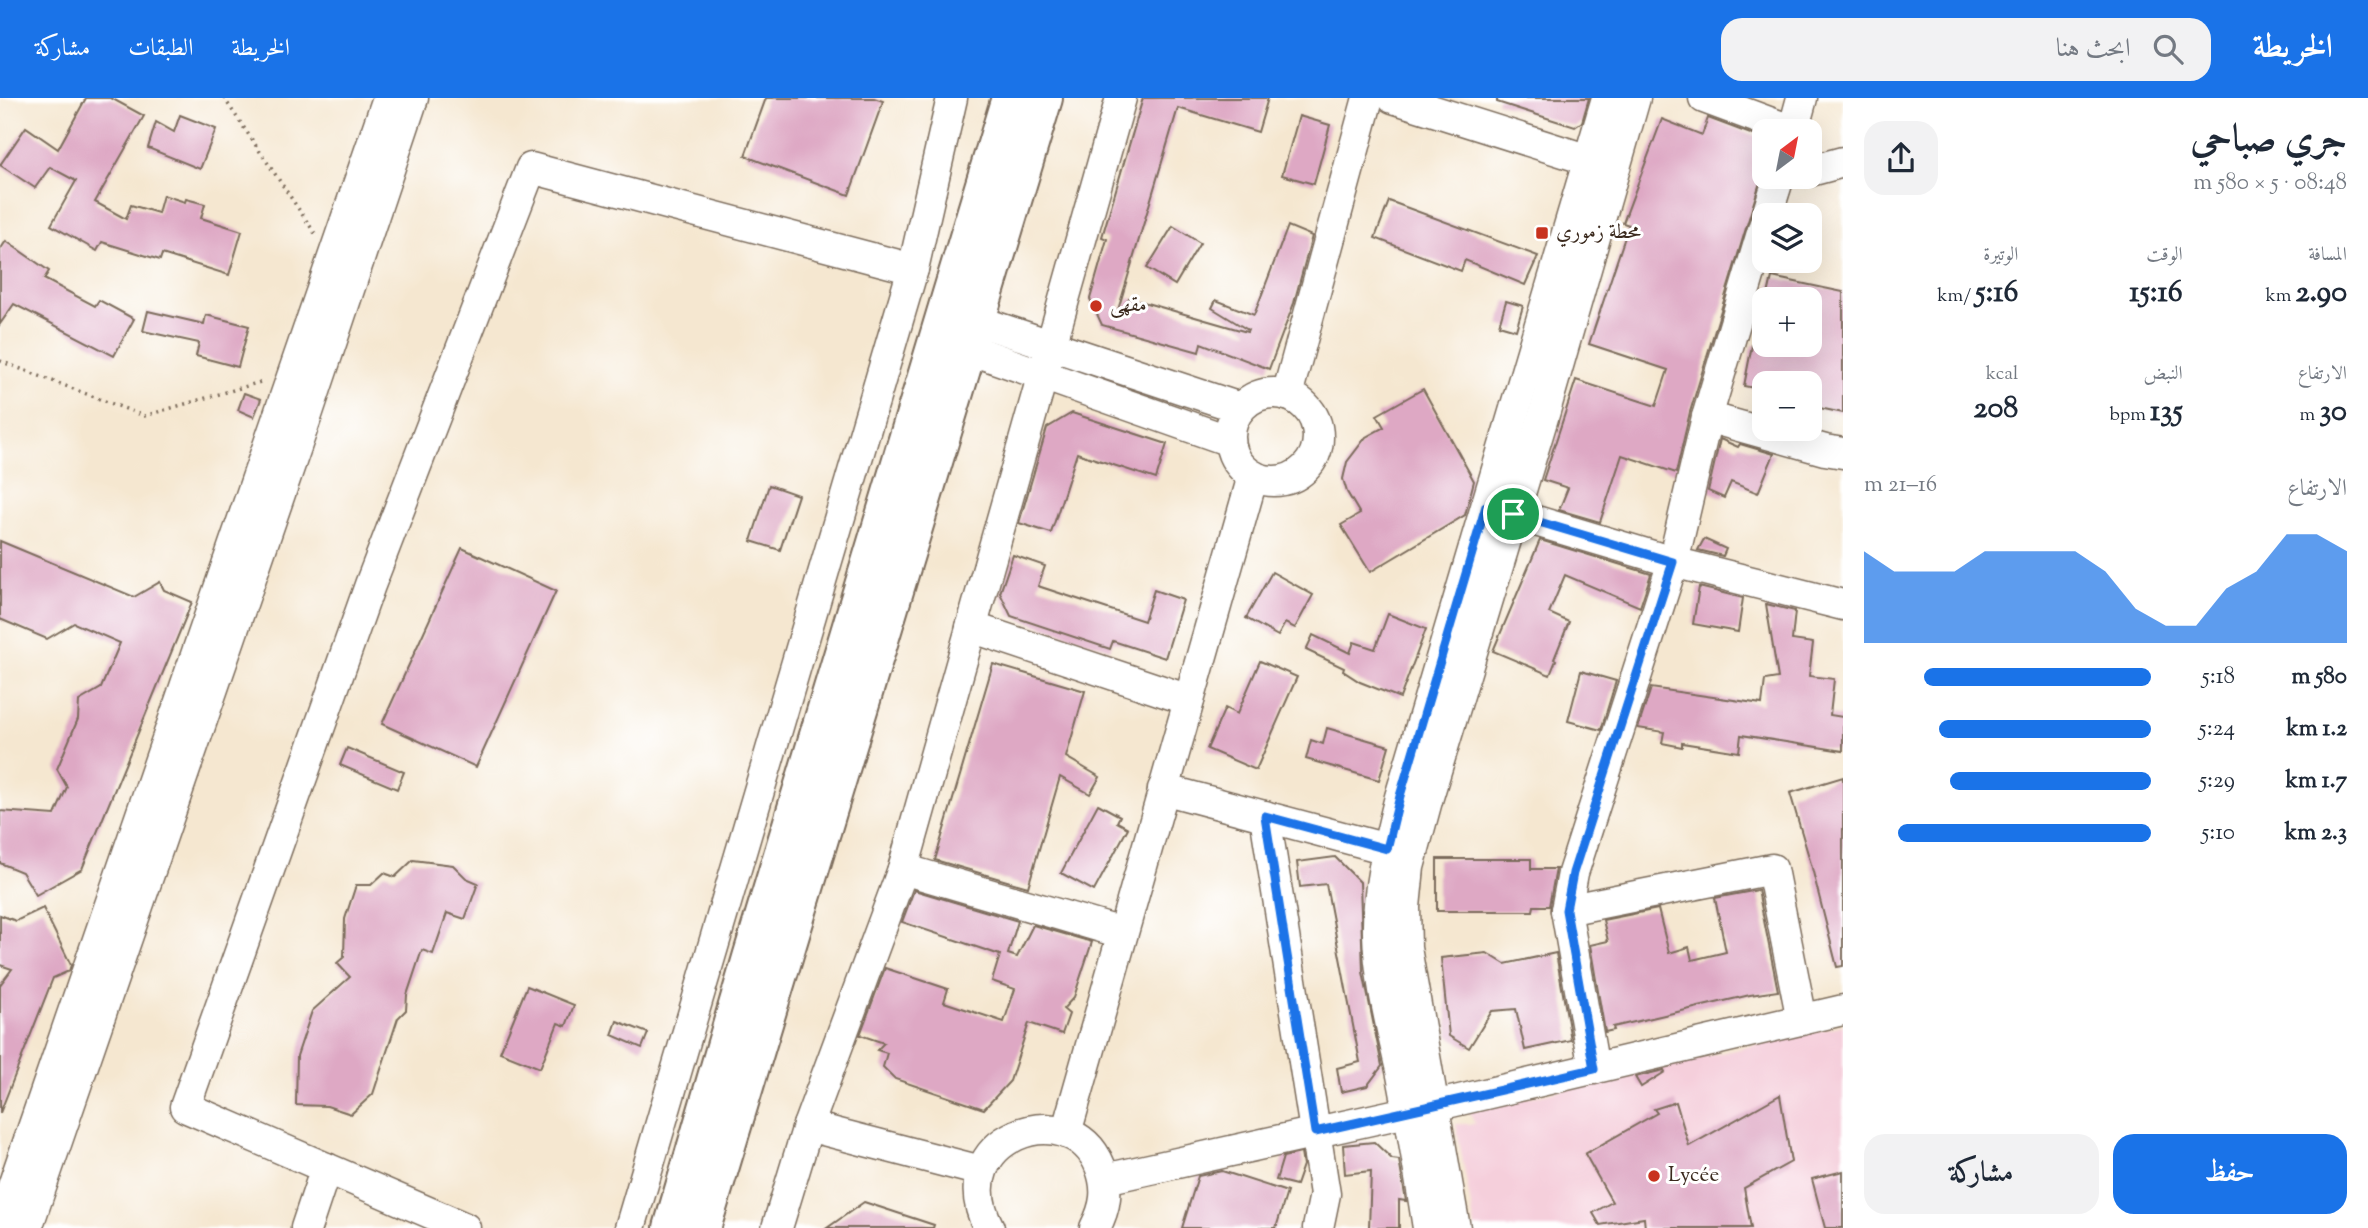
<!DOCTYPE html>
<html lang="ar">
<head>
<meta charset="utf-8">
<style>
  body { margin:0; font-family:"Sorts Mill Goudy",Amiri,serif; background:#f2f2f3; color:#1f2937; direction:rtl; height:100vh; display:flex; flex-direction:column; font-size:26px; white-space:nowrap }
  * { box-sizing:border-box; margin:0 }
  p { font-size:23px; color:#747a83 }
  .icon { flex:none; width:38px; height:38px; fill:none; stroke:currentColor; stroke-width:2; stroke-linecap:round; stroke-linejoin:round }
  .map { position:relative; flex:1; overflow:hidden; direction:ltr }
  .side { display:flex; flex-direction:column; background:#fff; width:525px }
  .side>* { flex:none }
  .needle { width:46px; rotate:32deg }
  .controls { position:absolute; left:1752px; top:21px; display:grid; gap:14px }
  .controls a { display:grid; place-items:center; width:70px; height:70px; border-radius:14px; background:#fff; box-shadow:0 7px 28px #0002; font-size:35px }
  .pin { position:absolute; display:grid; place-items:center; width:60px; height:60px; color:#fff; margin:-30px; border:4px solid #fff; border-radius:50%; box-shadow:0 2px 7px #0007 }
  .round { display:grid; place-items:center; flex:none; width:74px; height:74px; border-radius:21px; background:#f2f2f3 }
  .headline { display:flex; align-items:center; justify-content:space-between; height:119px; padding:0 21px }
  h1 { font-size:38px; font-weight:700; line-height:52px }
  .metrics { display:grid; grid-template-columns:repeat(3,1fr); gap:10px; height:119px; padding:7px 21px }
  .metrics div { display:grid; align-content:center }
  .metrics b { font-size:30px; font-weight:700 }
  .metrics small { font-size:19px; font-weight:400 }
  .metrics p { font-size:19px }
  .chart { height:196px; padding:14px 21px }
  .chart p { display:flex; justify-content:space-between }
  .chart svg { width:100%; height:126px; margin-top:7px; fill:#1a73e8; opacity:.7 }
  .cta { display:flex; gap:14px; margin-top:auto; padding:14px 21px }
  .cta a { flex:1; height:80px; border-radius:21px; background:#1a73e8; color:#fff; font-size:28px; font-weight:700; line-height:80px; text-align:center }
  .cta a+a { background:#f2f2f3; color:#1f2937 }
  ul { padding:0 21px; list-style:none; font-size:23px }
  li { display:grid; grid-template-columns:112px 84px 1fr; align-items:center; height:52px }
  li i { height:18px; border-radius:9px; background:#1a73e8 }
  header { display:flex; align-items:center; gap:42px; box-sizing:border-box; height:98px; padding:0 35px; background:#1a73e8; color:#fff }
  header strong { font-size:33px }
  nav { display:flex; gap:38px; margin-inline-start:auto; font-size:24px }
  .search { width:490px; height:63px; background:#f2f2f3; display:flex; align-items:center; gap:18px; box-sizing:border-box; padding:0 24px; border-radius:21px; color:#747a83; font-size:26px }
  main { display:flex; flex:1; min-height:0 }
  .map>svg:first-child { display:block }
  .built { fill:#f5cfdb }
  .building { fill:#dea8c4 }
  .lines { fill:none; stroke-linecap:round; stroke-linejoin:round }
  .minor-casing { stroke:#7c6c5c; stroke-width:33 }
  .major-casing { stroke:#7c6c5c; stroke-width:42 }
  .path { stroke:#7c6c5c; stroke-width:3.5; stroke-dasharray:2 5; stroke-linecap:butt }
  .minor { stroke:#fff; stroke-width:30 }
  .major { stroke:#fff; stroke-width:38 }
  .route-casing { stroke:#fff; stroke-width:14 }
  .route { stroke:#1a73e8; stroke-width:9 }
  .poi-dot { fill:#c8321e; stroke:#fff; stroke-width:2.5 }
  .labels { text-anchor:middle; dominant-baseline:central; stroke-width:6; stroke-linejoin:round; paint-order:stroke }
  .poi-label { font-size:21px; fill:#3b2a1e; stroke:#fff; text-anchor:start }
</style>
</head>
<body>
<header>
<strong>الخريطة</strong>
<div class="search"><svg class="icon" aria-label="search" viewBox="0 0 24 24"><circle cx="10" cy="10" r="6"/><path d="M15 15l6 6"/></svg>ابحث هنا</div>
<nav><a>الخريطة</a><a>الطبقات</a><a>مشاركة</a></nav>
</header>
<main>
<section class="side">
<div class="headline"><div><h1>جري صباحي</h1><p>08:48 · 5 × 580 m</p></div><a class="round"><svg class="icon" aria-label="share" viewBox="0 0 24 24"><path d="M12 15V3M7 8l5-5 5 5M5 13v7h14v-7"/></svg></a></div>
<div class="metrics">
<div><p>المسافة</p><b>2.90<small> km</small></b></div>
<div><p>الوقت</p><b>15:16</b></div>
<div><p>الوتيرة</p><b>5:16<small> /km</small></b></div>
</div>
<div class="metrics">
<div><p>الارتفاع</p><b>30<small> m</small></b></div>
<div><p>النبض</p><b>135<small> bpm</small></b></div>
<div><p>kcal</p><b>208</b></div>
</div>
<div class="chart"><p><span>الارتفاع</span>16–21 m</p>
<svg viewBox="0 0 160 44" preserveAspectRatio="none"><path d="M0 44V12L10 19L20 19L30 19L40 12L50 12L60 12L70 12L80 19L90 32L100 38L110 38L120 25L130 19L140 6L150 6L160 12V44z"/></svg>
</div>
<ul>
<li><b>580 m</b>5:18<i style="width:79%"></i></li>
<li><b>1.2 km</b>5:24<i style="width:74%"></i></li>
<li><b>1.7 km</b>5:29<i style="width:70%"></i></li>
<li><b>2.3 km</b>5:10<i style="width:88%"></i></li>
</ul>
<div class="cta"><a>حفظ</a><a>مشاركة</a></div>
</section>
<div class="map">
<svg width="1843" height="1130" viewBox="0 0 1843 1130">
  <rect width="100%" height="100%" fill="#fff"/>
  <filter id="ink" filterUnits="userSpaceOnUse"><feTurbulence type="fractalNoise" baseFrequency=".0143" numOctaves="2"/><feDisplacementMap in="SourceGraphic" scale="14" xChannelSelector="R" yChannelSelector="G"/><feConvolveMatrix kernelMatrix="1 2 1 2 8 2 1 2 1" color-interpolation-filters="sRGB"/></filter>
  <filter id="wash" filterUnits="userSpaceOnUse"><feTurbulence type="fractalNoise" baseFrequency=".00686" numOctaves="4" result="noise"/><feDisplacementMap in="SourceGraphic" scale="28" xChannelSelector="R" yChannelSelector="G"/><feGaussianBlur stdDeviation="1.57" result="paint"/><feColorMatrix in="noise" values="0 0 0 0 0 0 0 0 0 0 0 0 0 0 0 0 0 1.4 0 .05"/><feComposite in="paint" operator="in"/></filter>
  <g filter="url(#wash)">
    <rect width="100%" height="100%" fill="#f5e7d0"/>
    <path class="built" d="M1843 927V1130H1475L1456 1026H1475L1469 1013Z"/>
    <g id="blocks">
      <g class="building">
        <path d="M86 0H111L144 18 95 104 126 121 131 107 158 115 163 97 185 104 186 101 205 106 201 120 242 133 229 177 162 156 160 162 102 144 97 153 51 127 76 83 50 69 35 90 0 67 26 29 58 51Z"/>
        <path d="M766 0H874L883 3 849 97 745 58Z"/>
        <path d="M1143 0H1268L1258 34 1178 10 1118 212 1121 213 1129 200 1247 234 1248 232 1212 210 1216 202 1254 217 1288 128 1312 138 1294 205 1269 271 1201 245 1199 254 1102 227 1090 201 1107 141 1102 139Z"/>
        <path d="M1497 0H1589L1582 24 1575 29 1497 4Z"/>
        <path d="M180 17 216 31 200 71 148 50 156 24 174 34Z"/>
        <path d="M1299 18 1330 27 1314 86 1282 77Z"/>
        <path d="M1708 20 1764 41V71L1690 314 1676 375 1622 357 1600 424 1559 412 1568 390 1543 382 1576 282 1656 308 1668 272 1589 246 1629 127 1623 125 1662 21 1702 37Z"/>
        <path d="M1389 103 1538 158 1525 187 1465 162 1461 173 1375 140Z"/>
        <path d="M1173 128 1200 145 1175 187 1147 170Z"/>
        <path d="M6 143 49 173 44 181 95 208 99 202 134 221 114 258 14 206 0 226V152Z"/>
        <path d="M1772 179 1843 194V315L1810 308V285H1764V292L1744 288 1752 247H1810V201H1767Z"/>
        <path d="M1506 203 1523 208 1516 232 1499 227Z"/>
        <path d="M148 213 204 226 206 217 249 228 238 269 196 258 199 245 143 233Z"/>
        <path d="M1423 291 1474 383 1465 417 1370 474 1341 427 1360 416 1347 394 1343 381 1347 364 1366 339 1384 329 1377 317Z"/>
        <path d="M244 295 261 301 254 319 238 312Z"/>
        <path d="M1072 315 1167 346 1156 381 1077 355 1051 435 1019 425 1047 330Z"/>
        <path d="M1720 341 1738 349 1740 346 1774 356 1758 395 1731 384 1724 400 1708 393Z"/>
        <path d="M769 387 798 397 780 452 751 443Z"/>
        <path d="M1704 441 1726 451 1723 458 1698 452Z"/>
        <path d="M1540 442 1651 476 1640 509 1565 477 1549 515 1569 524 1554 561 1556 562 1550 577 1493 553Z"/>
        <path d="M0 443 134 499 160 484 164 492 192 504 82 771 36 797 22 774 0 765V713L55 717 67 689 57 671 78 621 79 603 101 590 120 545 74 525 47 541 0 521Z"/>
        <path d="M462 450 556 493 476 669 382 626Z"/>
        <path d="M1013 457 1045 468 1038 488 1144 523 1154 492 1183 502 1165 560 1113 543 1110 551 1011 518 1000 495Z"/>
        <path d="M1272 474 1313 497 1295 530 1285 525 1278 538 1246 520Z"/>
        <path d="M1699 489 1743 500 1738 534 1693 526Z"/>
        <path d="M1766 506 1795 513 1792 542 1813 545 1809 578 1834 581 1830 617 1843 619V653L1741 637 1739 654 1682 645V649L1662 645 1664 634 1638 630 1651 590 1762 606 1765 582 1778 580Z"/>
        <path d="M1388 516 1426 531 1400 600 1360 584 1343 573 1344 570 1306 552 1313 537 1350 555 1354 544 1375 551Z"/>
        <path d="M1260 563 1297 579 1256 672 1207 651 1225 610 1237 616Z"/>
        <path d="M993 566 1085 593 1066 659 1100 679 1090 696 1060 679 1028 789 935 762Z"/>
        <path d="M1581 573 1616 583 1601 632 1568 623Z"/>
        <path d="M1327 630 1389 648 1379 682 1306 661 1311 642 1323 646Z"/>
        <path d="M347 650 404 674 397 691 340 667Z"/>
        <path d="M1843 679V868L1837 869 1811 766 1790 695Z"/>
        <path d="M1098 706 1120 718 1117 724 1128 730 1094 793 1061 775Z"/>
        <path d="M1335 759 1360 784 1363 874 1382 968 1367 988 1341 994 1337 970 1360 964 1326 786 1300 789 1297 764Z"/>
        <path d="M1437 761H1531V771H1556L1549 808H1534L1533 813H1437Z"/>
        <path d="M413 762 453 767 466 780 478 785 465 821 447 815 433 856 422 852 407 897 406 912 398 920 373 996 351 1016 327 1008 296 1007 297 958 312 913 350 879 337 865 344 859 345 821 356 787H371L384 775 395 779Z"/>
        <path d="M914 792 1018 823 1008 856 1017 859 1033 827 1092 844 1074 899 1063 911 1069 916 1062 936 1029 925 1010 983 984 1011 895 981 883 969 887 955 877 952 884 945 860 937 885 870 948 891 944 904 1004 924 1015 891 992 883 1000 857 902 824Z"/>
        <path d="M1758 792 1778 893 1750 897 1613 929 1614 932 1605 934 1590 847 1608 843 1603 822 1658 811 1669 855 1689 849 1692 862 1726 854 1715 800Z"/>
        <path d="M43 810 71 867 69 873 53 880 0 1015V887L12 871 0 867V817L16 823Z"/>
        <path d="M1487 855 1505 866 1556 855 1571 942 1525 952 1516 911 1492 913 1469 950 1449 938 1441 860Z"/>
        <path d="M527 888 574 907 566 928 558 925 540 970 500 954Z"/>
        <path d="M617 923 648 935 642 950 612 937Z"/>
        <path d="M1664 972 1665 974 1641 989 1635 979Z"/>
        <path d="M1780 997 1791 1064 1744 1090 1751 1130H1645L1644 1120 1600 1127 1593 1115 1612 1104 1585 1056 1657 1015 1654 1011 1676 1004 1689 1048Z"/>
        <path d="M1374 1044 1392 1061 1399 1062 1406 1103 1399 1102V1130H1369L1371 1073 1345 1076 1343 1047Z"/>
        <path d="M1301 1055 1303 1067 1296 1087 1276 1082 1283 1059Z"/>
        <path d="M1222 1073 1287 1094 1276 1130H1182L1198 1078Z"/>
        <path d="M1843 1073V1130H1825L1812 1081Z"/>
        <path d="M864 1104 934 1127 933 1130H827Z"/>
      </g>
    </g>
  </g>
  <g filter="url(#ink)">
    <use href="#blocks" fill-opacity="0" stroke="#7c6c5c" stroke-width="2"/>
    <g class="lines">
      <g class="minor-casing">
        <g id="minor">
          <path d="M1393 0 1589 62"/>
          <path d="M1704 0 1793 33 1802 0"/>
          <path d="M1810 73 1843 64"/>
          <path d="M1767 117 1779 79"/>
          <path d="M975 222 1240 310"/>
          <path d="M966 250 1230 343"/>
          <circle cx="1274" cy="339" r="44"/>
          <path d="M1287 297 1368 0"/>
          <path d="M1707 319 1825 352 1843 355"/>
          <path d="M1496 411 1673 464 1843 507"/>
          <path d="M971 529 1189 602"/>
          <path d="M1163 691 1387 751"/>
          <path d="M1265 718 1325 1096 1318 1130"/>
          <path d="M903 771 1122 835"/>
          <path d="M1566 812 1772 771 1802 922"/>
          <path d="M1594 971 1566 812 1573 775 1673 464 1707 319 1764 128"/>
          <path d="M808 1028 981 1073"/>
          <path d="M1066 1035 1253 378"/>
          <path d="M1105 1081 1434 1008 1843 912"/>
          <path d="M0 1126 388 0"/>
          <path d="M27 1130 306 320 413 0"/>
          <path d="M306 1130 326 1070"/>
          <path d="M465 1130 185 1009 370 487 531 70 913 171"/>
          <path d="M630 1130 913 171 952 0"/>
          <path d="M777 1130 808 1028 903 771 1121 0"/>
          <path d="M989 1130C942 1040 1070 994 1100 1068 1109 1091 1106 1109 1095 1130"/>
          <path d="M1428 1130C1420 1079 1412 1028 1402 977 1392 931 1379 883 1378 835 1377 789 1389 743 1400 699L1607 0"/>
          <path d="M1455 1130 1406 850 1405 809 1409 769 1428 699 1545 313 1635 0"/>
        </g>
      </g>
      <g class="major-casing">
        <g id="major">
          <path d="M673 1130 752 860 1011 0"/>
          <path d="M701 1130 1043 0"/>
        </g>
      </g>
      <g class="path">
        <path d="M224 0 316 137"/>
        <path d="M0 263 144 318 264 283"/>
      </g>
      <use href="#minor" class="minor"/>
      <use href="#major" class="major"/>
    </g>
  </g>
  <g class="lines" filter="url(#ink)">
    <g class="route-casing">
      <path id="route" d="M1486 408 1673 464 1573 775 1566 812 1594 971 1315 1034 1265 718 1387 751 1400 698Z"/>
    </g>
    <use href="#route" class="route"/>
  </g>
  <g class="poi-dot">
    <rect x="1535" y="128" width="14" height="14" rx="3.5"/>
    <circle cx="1096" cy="208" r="7"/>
    <circle cx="1654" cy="1078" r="7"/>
  </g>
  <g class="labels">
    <g class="poi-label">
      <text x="1556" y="135">محطة زموري</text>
      <text x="1110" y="208">مقهى</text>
      <text x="1668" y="1078">Lycée</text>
    </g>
  </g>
</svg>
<div class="controls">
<a><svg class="needle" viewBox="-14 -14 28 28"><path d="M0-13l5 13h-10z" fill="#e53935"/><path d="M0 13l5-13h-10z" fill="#747a83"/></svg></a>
<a><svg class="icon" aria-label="layers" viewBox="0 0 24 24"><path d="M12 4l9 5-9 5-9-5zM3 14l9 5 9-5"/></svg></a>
<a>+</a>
<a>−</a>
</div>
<div class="pin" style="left:1513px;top:416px;background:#1e9e55"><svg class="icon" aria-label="arrive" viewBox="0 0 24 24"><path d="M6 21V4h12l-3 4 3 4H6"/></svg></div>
</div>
</main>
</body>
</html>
